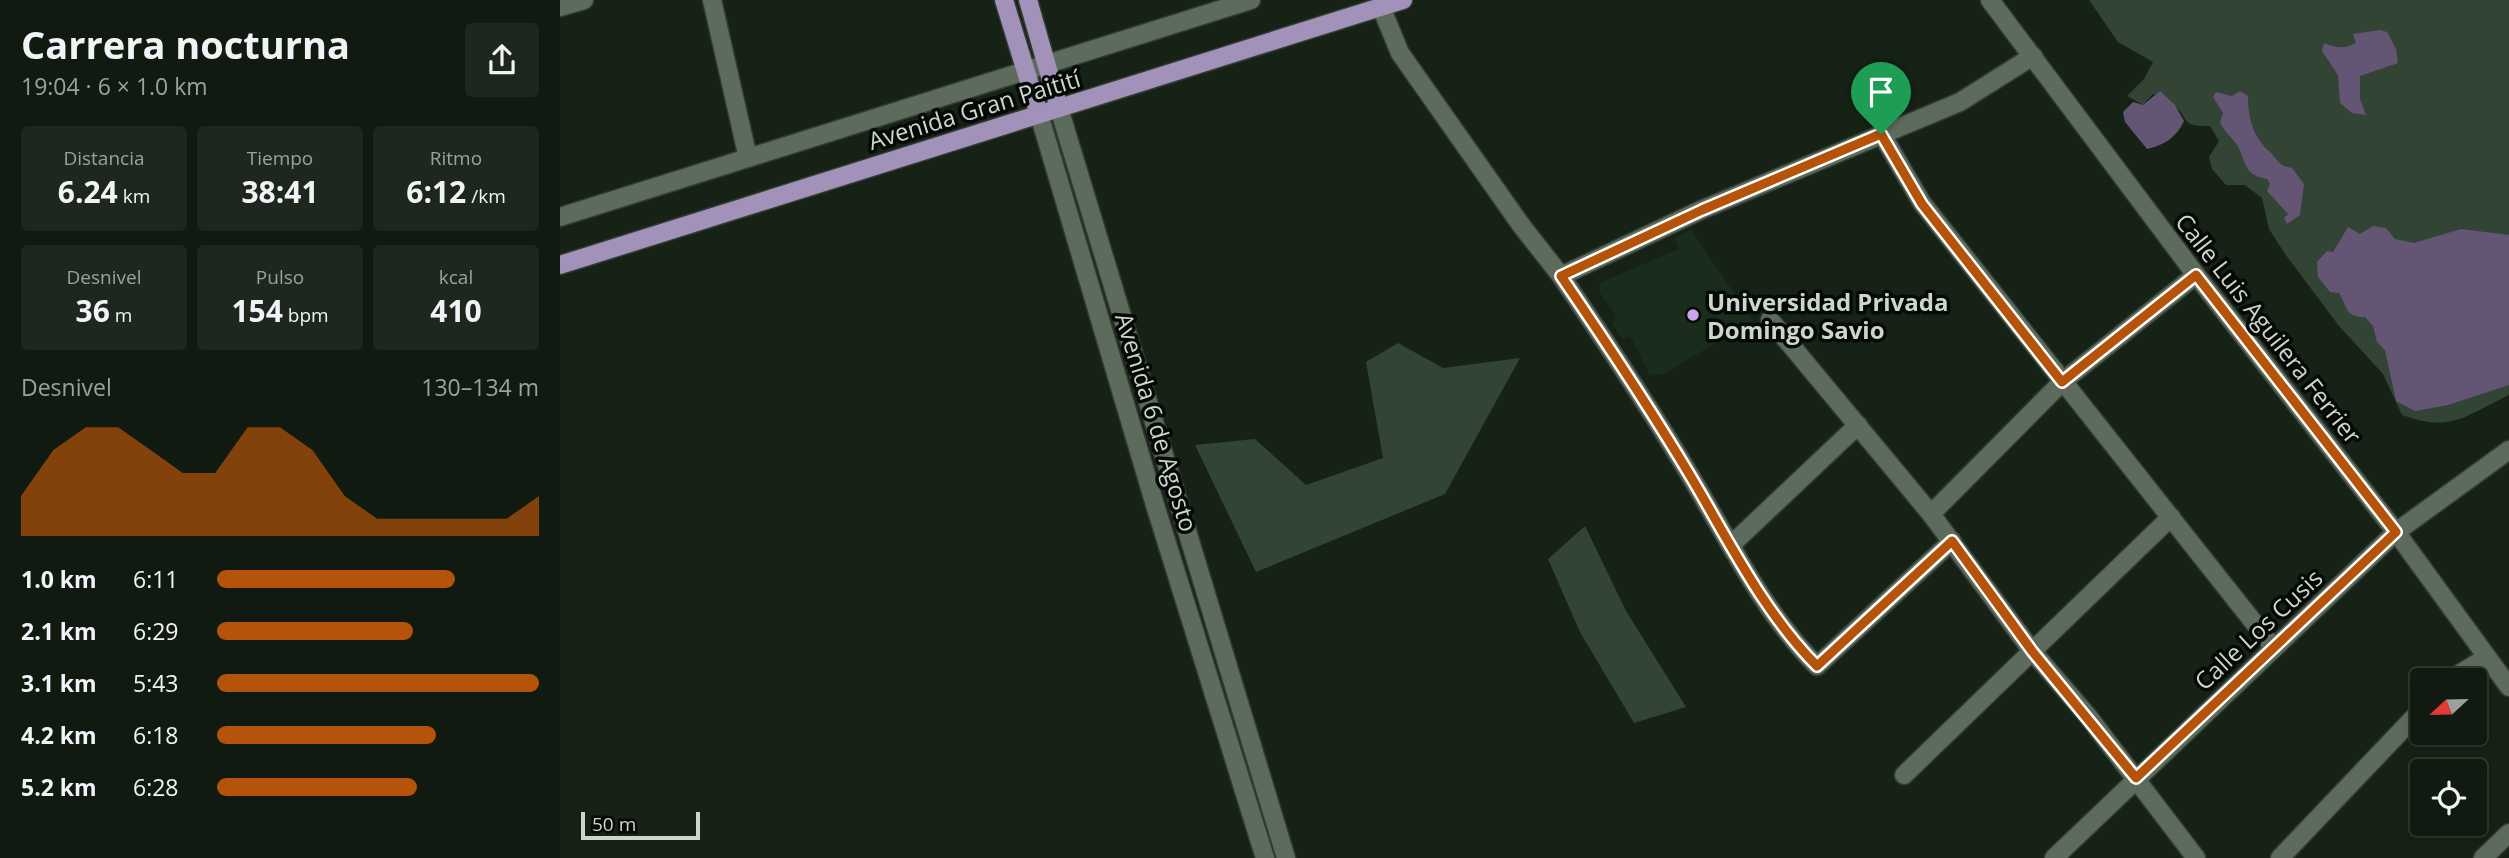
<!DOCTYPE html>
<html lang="es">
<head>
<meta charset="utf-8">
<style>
  body { margin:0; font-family:"Open Sans",sans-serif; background:#1e271e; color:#f1f3f6; height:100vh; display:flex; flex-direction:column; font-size:26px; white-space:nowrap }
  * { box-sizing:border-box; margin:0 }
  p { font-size:23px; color:#9ca19f }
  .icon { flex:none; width:38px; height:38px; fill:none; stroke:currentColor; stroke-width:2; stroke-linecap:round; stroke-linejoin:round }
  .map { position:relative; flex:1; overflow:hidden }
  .sheet { display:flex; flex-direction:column; background:#101a10; width:560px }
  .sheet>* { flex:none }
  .needle { width:46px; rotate:248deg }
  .tools { position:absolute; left:1850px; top:668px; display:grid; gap:14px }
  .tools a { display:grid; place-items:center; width:77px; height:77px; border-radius:7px; background:#101a10; box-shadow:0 4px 10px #0003,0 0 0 2px #303830; font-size:35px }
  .scale { position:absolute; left:21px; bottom:18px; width:119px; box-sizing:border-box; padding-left:7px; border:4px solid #cdd5cd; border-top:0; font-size:19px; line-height:24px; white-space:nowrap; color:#cdd5cd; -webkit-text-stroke:5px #060a06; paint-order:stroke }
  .pin { position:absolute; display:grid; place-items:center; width:60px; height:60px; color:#fff; margin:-72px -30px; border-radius:50% 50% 50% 0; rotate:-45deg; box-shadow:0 0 7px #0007 }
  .pin .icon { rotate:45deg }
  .round { display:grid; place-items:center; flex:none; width:74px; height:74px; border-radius:7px; background:#1e271e }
  .head { display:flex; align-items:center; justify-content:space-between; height:119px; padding:0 21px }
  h1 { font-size:38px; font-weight:700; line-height:52px }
  .stats { display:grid; grid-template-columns:repeat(3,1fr); gap:10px; height:119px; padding:7px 21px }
  .stats div { display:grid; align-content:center; border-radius:7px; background:#1e271e; text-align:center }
  .stats b { font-size:30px; font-weight:700 }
  .stats small { font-size:19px; font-weight:400 }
  .stats p { font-size:19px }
  .chart { height:196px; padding:14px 21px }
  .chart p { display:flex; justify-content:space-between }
  .chart svg { width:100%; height:126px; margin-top:7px; fill:#b45309; opacity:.7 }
  ul { padding:0 21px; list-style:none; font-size:23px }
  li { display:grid; grid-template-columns:112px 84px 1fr; align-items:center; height:52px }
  li i { height:18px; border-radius:9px; background:#b45309 }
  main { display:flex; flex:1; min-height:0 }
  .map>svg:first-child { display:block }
  .built { fill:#1a2c1b }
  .green { fill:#324433 }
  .water { fill:#645574 }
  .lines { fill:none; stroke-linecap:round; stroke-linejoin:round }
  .minor-casing { stroke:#333c33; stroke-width:21 }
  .major-casing { stroke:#333c33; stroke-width:21 }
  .minor { stroke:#5d6b5d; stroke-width:18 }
  .major { stroke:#a291b9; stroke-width:18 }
  .route-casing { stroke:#fff; stroke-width:14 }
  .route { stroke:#b45309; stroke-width:9 }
  .poi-dot { fill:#c9a5ee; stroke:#060a06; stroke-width:2.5 }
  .labels { text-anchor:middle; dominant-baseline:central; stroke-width:7; stroke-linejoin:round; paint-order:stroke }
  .street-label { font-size:24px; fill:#cdd5cd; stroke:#060a06 }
  .poi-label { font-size:24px; font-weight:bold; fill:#cdd5cd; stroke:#060a06; text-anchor:start }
</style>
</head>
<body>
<main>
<section class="sheet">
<div class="head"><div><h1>Carrera nocturna</h1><p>19:04 · 6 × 1.0 km</p></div><a class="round"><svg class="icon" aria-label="share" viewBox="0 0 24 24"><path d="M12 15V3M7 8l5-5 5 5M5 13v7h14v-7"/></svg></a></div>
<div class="stats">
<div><p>Distancia</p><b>6.24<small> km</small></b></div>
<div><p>Tiempo</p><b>38:41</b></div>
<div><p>Ritmo</p><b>6:12<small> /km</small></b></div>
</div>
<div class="stats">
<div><p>Desnivel</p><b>36<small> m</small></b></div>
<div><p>Pulso</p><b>154<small> bpm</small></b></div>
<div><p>kcal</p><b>410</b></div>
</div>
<div class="chart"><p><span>Desnivel</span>130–134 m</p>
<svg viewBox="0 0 160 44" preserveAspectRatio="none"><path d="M0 44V30L10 14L20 6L30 6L40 14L50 22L60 22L70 6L80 6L90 14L100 30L110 38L120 38L130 38L140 38L150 38L160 30V44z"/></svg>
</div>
<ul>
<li><b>1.0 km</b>6:11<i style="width:74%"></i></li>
<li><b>2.1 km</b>6:29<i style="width:61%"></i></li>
<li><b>3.1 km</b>5:43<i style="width:100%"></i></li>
<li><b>4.2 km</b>6:18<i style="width:68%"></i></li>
<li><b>5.2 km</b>6:28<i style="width:62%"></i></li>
</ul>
</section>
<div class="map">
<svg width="1949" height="858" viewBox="0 0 1949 858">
  <rect width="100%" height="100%" fill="#162216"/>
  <path class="built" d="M1131 230 1193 321 1103 374 1090 375 1070 336 1062 339 1052 323 1057 317 1040 293 1039 283 1119 249 1115 238Z"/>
  <g class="green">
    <path d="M1529 0H1949V395C1905 416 1891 433 1842 415L1823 374 1779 326 1725 254 1709 229 1702 198 1685 185H1666L1652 169 1649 157 1659 141 1650 126C1620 127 1630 119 1614 105 1609 100 1600 97 1593 94L1583 105 1567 96 1584 79 1593 62 1558 42Z"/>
    <path d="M838 343 883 368 960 358 885 494 696 572 635 445 695 439 746 485 823 458 806 362Z"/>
    <path d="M1025 526 1066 611 1126 707 1074 723 1020 632 988 559Z"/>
  </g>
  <g class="water">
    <path d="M1820 30 1827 32 1836 49 1838 63 1800 76V99L1806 115 1792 113 1780 103 1778 75 1762 51 1764 43C1775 48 1785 49 1796 43L1793 34Z"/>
    <path d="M1600 91 1615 105 1624 121C1617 137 1603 146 1587 149L1565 122 1563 112 1573 102 1583 105Z"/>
    <path d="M1680 91 1688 96C1688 119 1693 137 1710 152 1719 161 1719 166 1732 168L1744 184 1740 215 1727 224 1724 218 1728 214 1707 191 1710 184 1707 179C1680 175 1687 156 1674 141 1669 135 1664 130 1660 123L1663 113 1653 97 1656 92 1672 96Z"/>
    <path d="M1813 226 1826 228 1835 239 1854 243 1901 229 1949 235V385L1888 405 1855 411 1836 401 1825 350 1817 342 1813 326 1805 317C1785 317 1788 308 1779 293L1770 292 1758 277 1757 262 1767 251 1773 252 1788 227 1800 234Z"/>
  </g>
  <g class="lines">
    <g class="minor-casing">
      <g id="minor">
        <path d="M152 0 188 158"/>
        <path d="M1430 0 1636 275 1836 532 1949 687"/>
        <path d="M0 7 24 0"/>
        <path d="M821 7 840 53 961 225 1001 276 1141 210 1400 102 1473 56"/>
        <path d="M499 108 726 858"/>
        <path d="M479 114 595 505 705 858"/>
        <path d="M1321 133 1362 203 1714 648"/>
        <path d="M0 217 691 0"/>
        <path d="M1001 276C1046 342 1090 408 1131 477 1169 541 1204 613 1257 666L1392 541"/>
        <path d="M1210 320 1371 514 1472 651 1527 715 1636 858"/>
        <path d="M1371 514 1502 382 1636 275"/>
        <path d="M1171 545 1298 425"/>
        <path d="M1888 681 1927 657"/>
        <path d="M1344 775 1611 517"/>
        <path d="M1494 858 1836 532 1949 450"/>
        <path d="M1720 858 1862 709"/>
        <path d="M1923 858 1949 833"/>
      </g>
    </g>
    <g class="major-casing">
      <g id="major">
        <path d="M444 0 479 114"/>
        <path d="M468 0 499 108"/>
        <path d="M0 265 843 0"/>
      </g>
    </g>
    <use href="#minor" class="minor"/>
    <use href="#major" class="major"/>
  </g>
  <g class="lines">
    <g class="route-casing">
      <path id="route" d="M1321 134 1362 204 1502 382 1636 275 1836 532 1576 778 1472 651 1392 541 1257 666C1204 613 1169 541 1131 477 1090 408 1046 342 1001 276L1142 210Z"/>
    </g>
    <use href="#route" class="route"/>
  </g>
  <circle class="poi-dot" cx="1133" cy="315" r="7"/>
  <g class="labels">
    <g class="street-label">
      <text transform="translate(414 109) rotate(-17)">Avenida Gran Paitití</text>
      <text transform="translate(1709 328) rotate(52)">Calle Luis Aguilera Ferrier</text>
      <text transform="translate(597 422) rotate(73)">Avenida 6 de Agosto</text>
      <text transform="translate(1698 629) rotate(-43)">Calle Los Cusis</text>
    </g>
    <g class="poi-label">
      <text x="1147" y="301">Universidad Privada<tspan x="1147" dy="28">Domingo Savio</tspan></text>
    </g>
  </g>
</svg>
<div class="tools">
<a><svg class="needle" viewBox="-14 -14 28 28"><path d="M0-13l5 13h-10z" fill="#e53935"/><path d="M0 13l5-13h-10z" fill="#9ca19f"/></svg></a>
<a><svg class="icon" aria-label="locate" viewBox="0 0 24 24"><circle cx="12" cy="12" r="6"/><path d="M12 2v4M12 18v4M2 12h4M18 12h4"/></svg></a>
</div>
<div class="scale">50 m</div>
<div class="pin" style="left:1321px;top:134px;background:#1e9e55"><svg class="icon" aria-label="arrive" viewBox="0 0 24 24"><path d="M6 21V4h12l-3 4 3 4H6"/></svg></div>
</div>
</main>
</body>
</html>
